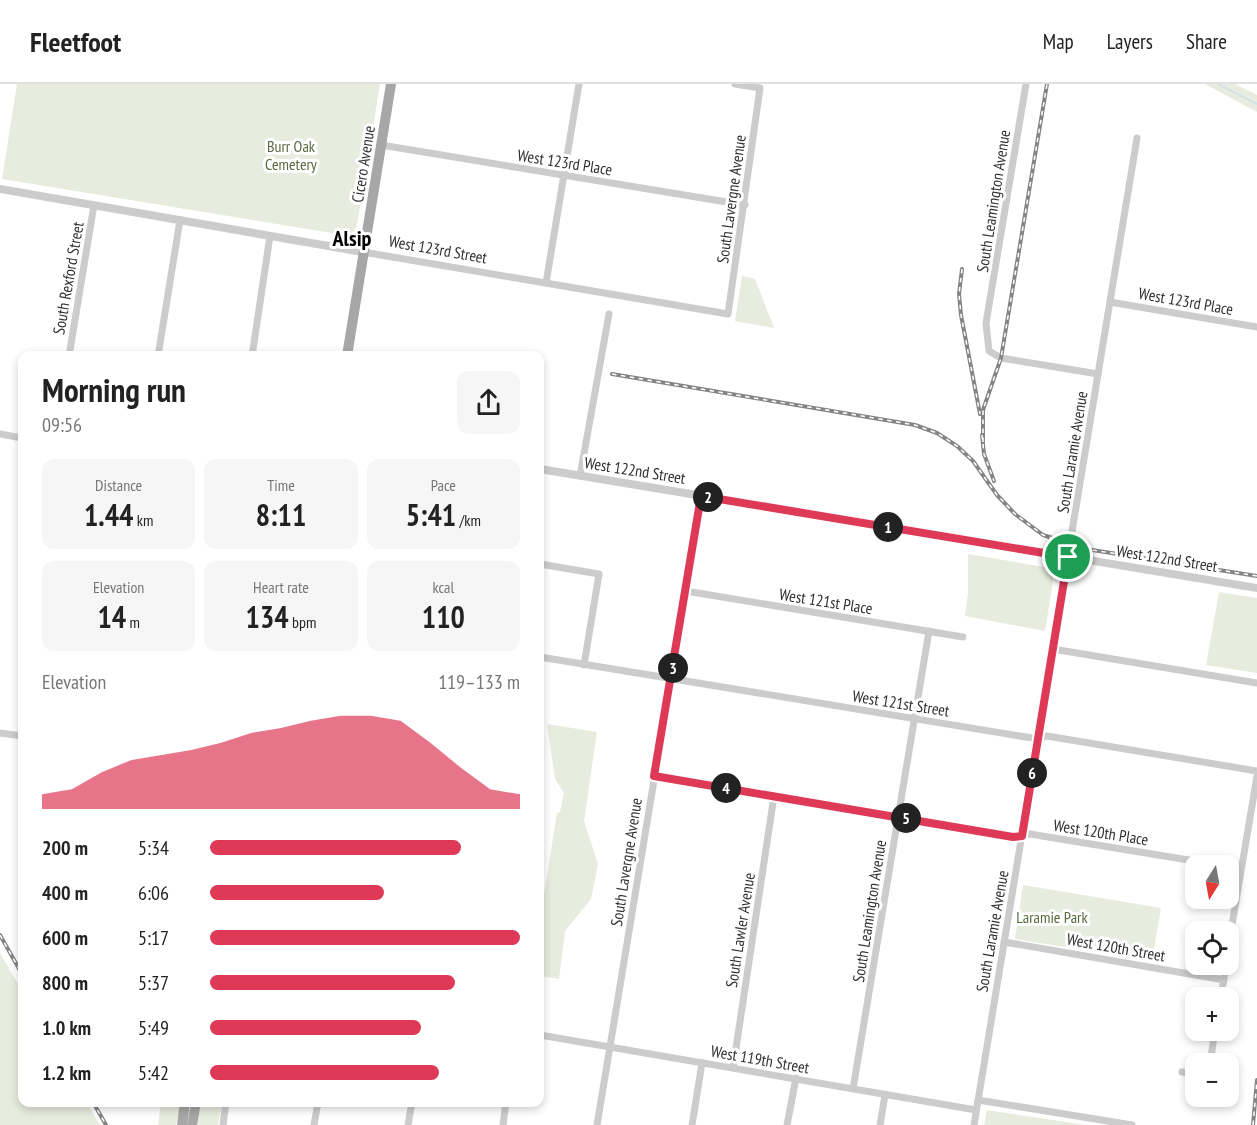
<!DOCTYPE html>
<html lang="en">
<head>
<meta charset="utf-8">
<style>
  body { margin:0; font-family:"PT Sans Narrow",sans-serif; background:#f6f6f6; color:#222; height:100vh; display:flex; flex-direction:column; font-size:22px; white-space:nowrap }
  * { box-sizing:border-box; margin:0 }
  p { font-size:20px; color:#767676 }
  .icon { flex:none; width:33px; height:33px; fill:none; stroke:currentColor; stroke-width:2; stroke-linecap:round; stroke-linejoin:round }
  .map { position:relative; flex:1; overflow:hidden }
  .drawer { position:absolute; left:18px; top:267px; width:526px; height:756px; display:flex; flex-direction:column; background:#fff; border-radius:12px; box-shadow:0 3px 9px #0003 }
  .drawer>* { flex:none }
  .needle { width:39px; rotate:191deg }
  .fabs { position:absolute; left:1185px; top:771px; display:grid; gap:12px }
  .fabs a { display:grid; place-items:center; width:54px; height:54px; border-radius:12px; background:#fff; box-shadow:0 3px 9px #0003; font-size:30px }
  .pin { position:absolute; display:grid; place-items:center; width:51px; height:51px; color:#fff; margin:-26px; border:3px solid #fff; border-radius:50%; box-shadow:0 2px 6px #0007 }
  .km { position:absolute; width:30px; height:30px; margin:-15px; border-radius:50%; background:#222; color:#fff; font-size:16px; line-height:30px; text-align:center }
  .round { display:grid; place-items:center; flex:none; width:63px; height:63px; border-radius:12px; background:#f6f6f6 }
  .summary { display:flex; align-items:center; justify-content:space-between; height:102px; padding:0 24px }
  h1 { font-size:33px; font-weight:600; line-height:45px }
  .stats { display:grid; grid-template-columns:repeat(3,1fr); gap:9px; height:102px; padding:6px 24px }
  .stats div { display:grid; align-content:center; border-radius:12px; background:#f6f6f6; text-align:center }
  .stats b { font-size:30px; font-weight:600 }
  .stats small { font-size:16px; font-weight:400 }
  .stats p { font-size:16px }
  .chart { height:168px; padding:12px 24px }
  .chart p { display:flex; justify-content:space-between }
  .chart svg { width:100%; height:108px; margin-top:6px; fill:#de3a58; opacity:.7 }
  ul { padding:0 24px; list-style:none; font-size:20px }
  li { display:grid; grid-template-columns:96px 72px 1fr; align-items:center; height:45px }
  li i { height:15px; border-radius:8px; background:#de3a58 }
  header { display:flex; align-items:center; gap:36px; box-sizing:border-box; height:84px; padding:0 30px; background:#fff; border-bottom:2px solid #e0e0e0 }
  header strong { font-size:28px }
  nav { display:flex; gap:33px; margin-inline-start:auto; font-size:21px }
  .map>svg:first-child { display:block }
  .green { fill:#e7ecde }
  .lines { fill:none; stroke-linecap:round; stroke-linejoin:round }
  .stream { stroke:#cbe2eb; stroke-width:1.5 }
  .minor { stroke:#ccc; stroke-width:7 }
  .tertiary { stroke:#ccc; stroke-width:8 }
  .primary { stroke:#a7a7a7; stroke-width:10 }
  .rail-casing { stroke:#848484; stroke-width:4 }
  .rail { stroke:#fff; stroke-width:1.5; stroke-dasharray:4.5; stroke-linecap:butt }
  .route-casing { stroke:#fff; stroke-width:12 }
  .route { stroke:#de3a58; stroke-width:8 }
  .labels { text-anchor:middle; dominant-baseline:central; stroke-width:6; stroke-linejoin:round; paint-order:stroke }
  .park-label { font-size:16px; fill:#576a3e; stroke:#fff }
  .street-label { font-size:16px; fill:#2f2f2f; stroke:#fff }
  .district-label { font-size:22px; font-weight:bold; fill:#000; stroke:#fff }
</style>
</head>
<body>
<header>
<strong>Fleetfoot</strong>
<nav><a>Map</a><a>Layers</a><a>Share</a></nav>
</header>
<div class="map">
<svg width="1257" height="1041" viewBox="0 0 1257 1041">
  <rect width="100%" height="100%" fill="#fff"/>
  <g class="green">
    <path d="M17 0H380L357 141 352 151 344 155V151L2 95Z"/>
    <path d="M1205 0H1235L1257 11V28Z"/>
    <path d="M742 192 755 195 774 244 735 237Z"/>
    <path d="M968 470 1055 485 1045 547 965 532 968 509Z"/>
    <path d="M1219 508 1257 514V589L1206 581Z"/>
    <path d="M547 640 597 648 584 737 598 780 591 815 565 847 559 895 540 892V836L557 729 560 728 564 709 555 695Z"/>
    <path d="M1023 801 1161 824 1152 877 1015 855Z"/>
    <path d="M0 869 22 907V1018L87 1019 100 1041H0Z"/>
    <path d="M161 1019H181L176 1041H158Z"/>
    <path d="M201 1019H222L218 1041H197Z"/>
    <path d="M987 1026 1086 1041H984Z"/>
  </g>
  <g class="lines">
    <path class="stream" d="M1218 0 1257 20"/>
    <g class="minor">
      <path d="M1026 0 986 239 989 267 1001 274 1098 290"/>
      <path d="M381 61 745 121"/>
      <path d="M363 168 728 230 760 4 735 0"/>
      <path d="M546 199 579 0"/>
      <path d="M1110 218 1257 243"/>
      <path d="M69 272 94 121"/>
      <path d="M158 272 180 136"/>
      <path d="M252 272 270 152"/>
      <path d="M0 350 22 354"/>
      <path d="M580 392 609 230"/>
      <path d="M540 480 599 490 584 581"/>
      <path d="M686 507 963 553"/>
      <path d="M1053 565 1257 599"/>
      <path d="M540 573 1038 655 1047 652 1257 687"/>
      <path d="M0 649 22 652"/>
      <path d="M653 692 1013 753 1030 750 1225 782"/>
      <path d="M1004 858 1224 896"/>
      <path d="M1228 865 1257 692"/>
      <path d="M1221 914 1226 880"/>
      <path d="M540 951 976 1026"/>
      <path d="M1210 980 1215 946"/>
      <path d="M733 984 774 712"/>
      <path d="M1182 988 1196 990"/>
      <path d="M853 1005 929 547"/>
      <path d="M978 1016 1132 1041"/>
      <path d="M223 1041 226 1018"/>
      <path d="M314 1041 318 1018"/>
      <path d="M408 1041 412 1018"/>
      <path d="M503 1041 506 1018"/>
      <path d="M597 1041 701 412"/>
      <path d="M692 1041 702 979"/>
      <path d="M787 1041 796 994"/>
      <path d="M880 1041 885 1011"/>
      <path d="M974 1041 1137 54"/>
    </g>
    <g class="tertiary">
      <path d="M0 105 363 168"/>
      <path d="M540 385 1257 504"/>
    </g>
    <g class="primary">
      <path d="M347 272 391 0"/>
      <path d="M182 1041 185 1018"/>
      <path d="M192 1041 196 1018"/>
    </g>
    <g class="rail-casing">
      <g id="rail">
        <path d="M962 185 959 210 961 231 980 330"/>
        <path d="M612 290 915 341 937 349 957 362 973 377 997 411 1015 430 1043 451 1086 465 1257 492"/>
        <path d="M982 351 984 370 994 397"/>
        <path d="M983 358V326L1001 274 1047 0"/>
        <path d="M0 851 22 890"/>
        <path d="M93 1018 106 1041"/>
        <path d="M1253 1041 1257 996"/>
      </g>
    </g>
    <use href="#rail" class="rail"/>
  </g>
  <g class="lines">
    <g class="route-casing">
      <path id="route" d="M701 412 1068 473 1022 752 1013 753 654 692Z"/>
    </g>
    <use href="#route" class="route"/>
  </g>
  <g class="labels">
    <g class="park-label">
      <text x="291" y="62">Burr Oak<tspan x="291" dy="18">Cemetery</tspan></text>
      <text x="1052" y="833">Laramie Park</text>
    </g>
    <g class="street-label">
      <text transform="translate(565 78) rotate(9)">West 123rd Place</text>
      <text transform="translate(363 80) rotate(-81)">Cicero Avenue</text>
      <text transform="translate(731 115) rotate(-82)">South Lavergne Avenue</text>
      <text transform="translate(993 117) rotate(-81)">South Leamington Avenue</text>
      <text transform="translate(438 165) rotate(10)">West 123rd Street</text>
      <text transform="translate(68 194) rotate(-80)">South Rexford Street</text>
      <text transform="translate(1186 217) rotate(10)">West 123rd Place</text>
      <text transform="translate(1072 368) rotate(-81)">South Laramie Avenue</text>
      <text transform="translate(635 386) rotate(9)">West 122nd Street</text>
      <text transform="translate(1167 474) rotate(9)">West 122nd Street</text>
      <text transform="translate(826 517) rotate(9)">West 121st Place</text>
      <text transform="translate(901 619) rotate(9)">West 121st Street</text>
      <text transform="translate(1101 748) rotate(9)">West 120th Place</text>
      <text transform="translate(626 778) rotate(-81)">South Lavergne Avenue</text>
      <text transform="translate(869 827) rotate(-81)">South Leamington Avenue</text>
      <text transform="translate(740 846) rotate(-81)">South Lawler Avenue</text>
      <text transform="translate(992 847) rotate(-80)">South Laramie Avenue</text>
      <text transform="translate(1116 863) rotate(10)">West 120th Street</text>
      <text transform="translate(760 975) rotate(10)">West 119th Street</text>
    </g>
    <g class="district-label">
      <text x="352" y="154">Alsip</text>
    </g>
  </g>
</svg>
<div class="fabs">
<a><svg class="needle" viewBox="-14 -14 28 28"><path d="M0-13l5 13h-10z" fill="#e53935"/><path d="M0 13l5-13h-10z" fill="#767676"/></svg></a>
<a><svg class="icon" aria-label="locate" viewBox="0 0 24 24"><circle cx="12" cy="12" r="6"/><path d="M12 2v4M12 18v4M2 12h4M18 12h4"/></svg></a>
<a>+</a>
<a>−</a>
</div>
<div class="pin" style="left:1068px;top:473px;background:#1e9e55"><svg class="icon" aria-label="arrive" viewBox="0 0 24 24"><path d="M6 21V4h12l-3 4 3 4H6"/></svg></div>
<b class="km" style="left:888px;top:443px">1</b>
<b class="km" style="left:708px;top:413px">2</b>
<b class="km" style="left:673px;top:584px">3</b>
<b class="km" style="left:726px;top:704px">4</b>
<b class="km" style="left:906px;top:734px">5</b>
<b class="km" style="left:1032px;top:689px">6</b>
<section class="drawer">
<div class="summary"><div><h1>Morning run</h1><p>09:56</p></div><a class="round"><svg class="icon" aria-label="share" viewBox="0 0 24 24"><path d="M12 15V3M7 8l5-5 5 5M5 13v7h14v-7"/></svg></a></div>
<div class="stats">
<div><p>Distance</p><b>1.44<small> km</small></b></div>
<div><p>Time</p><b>8:11</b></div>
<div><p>Pace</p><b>5:41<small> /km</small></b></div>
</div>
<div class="stats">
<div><p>Elevation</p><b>14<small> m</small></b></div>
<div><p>Heart rate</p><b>134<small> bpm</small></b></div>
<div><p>kcal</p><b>110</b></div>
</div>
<div class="chart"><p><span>Elevation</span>119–133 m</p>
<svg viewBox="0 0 160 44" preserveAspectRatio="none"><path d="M0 44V38L10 36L20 29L30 24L40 22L50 20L60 17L70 13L80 11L90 8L100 6L110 6L120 8L130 17L140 27L150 36L160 38V44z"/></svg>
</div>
<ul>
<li><b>200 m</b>5:34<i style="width:81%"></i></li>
<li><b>400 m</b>6:06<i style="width:56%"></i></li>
<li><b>600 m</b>5:17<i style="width:100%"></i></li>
<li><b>800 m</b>5:37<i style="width:79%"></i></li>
<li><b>1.0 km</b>5:49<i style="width:68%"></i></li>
<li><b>1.2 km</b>5:42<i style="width:74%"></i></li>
</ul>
</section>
</div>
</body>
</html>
